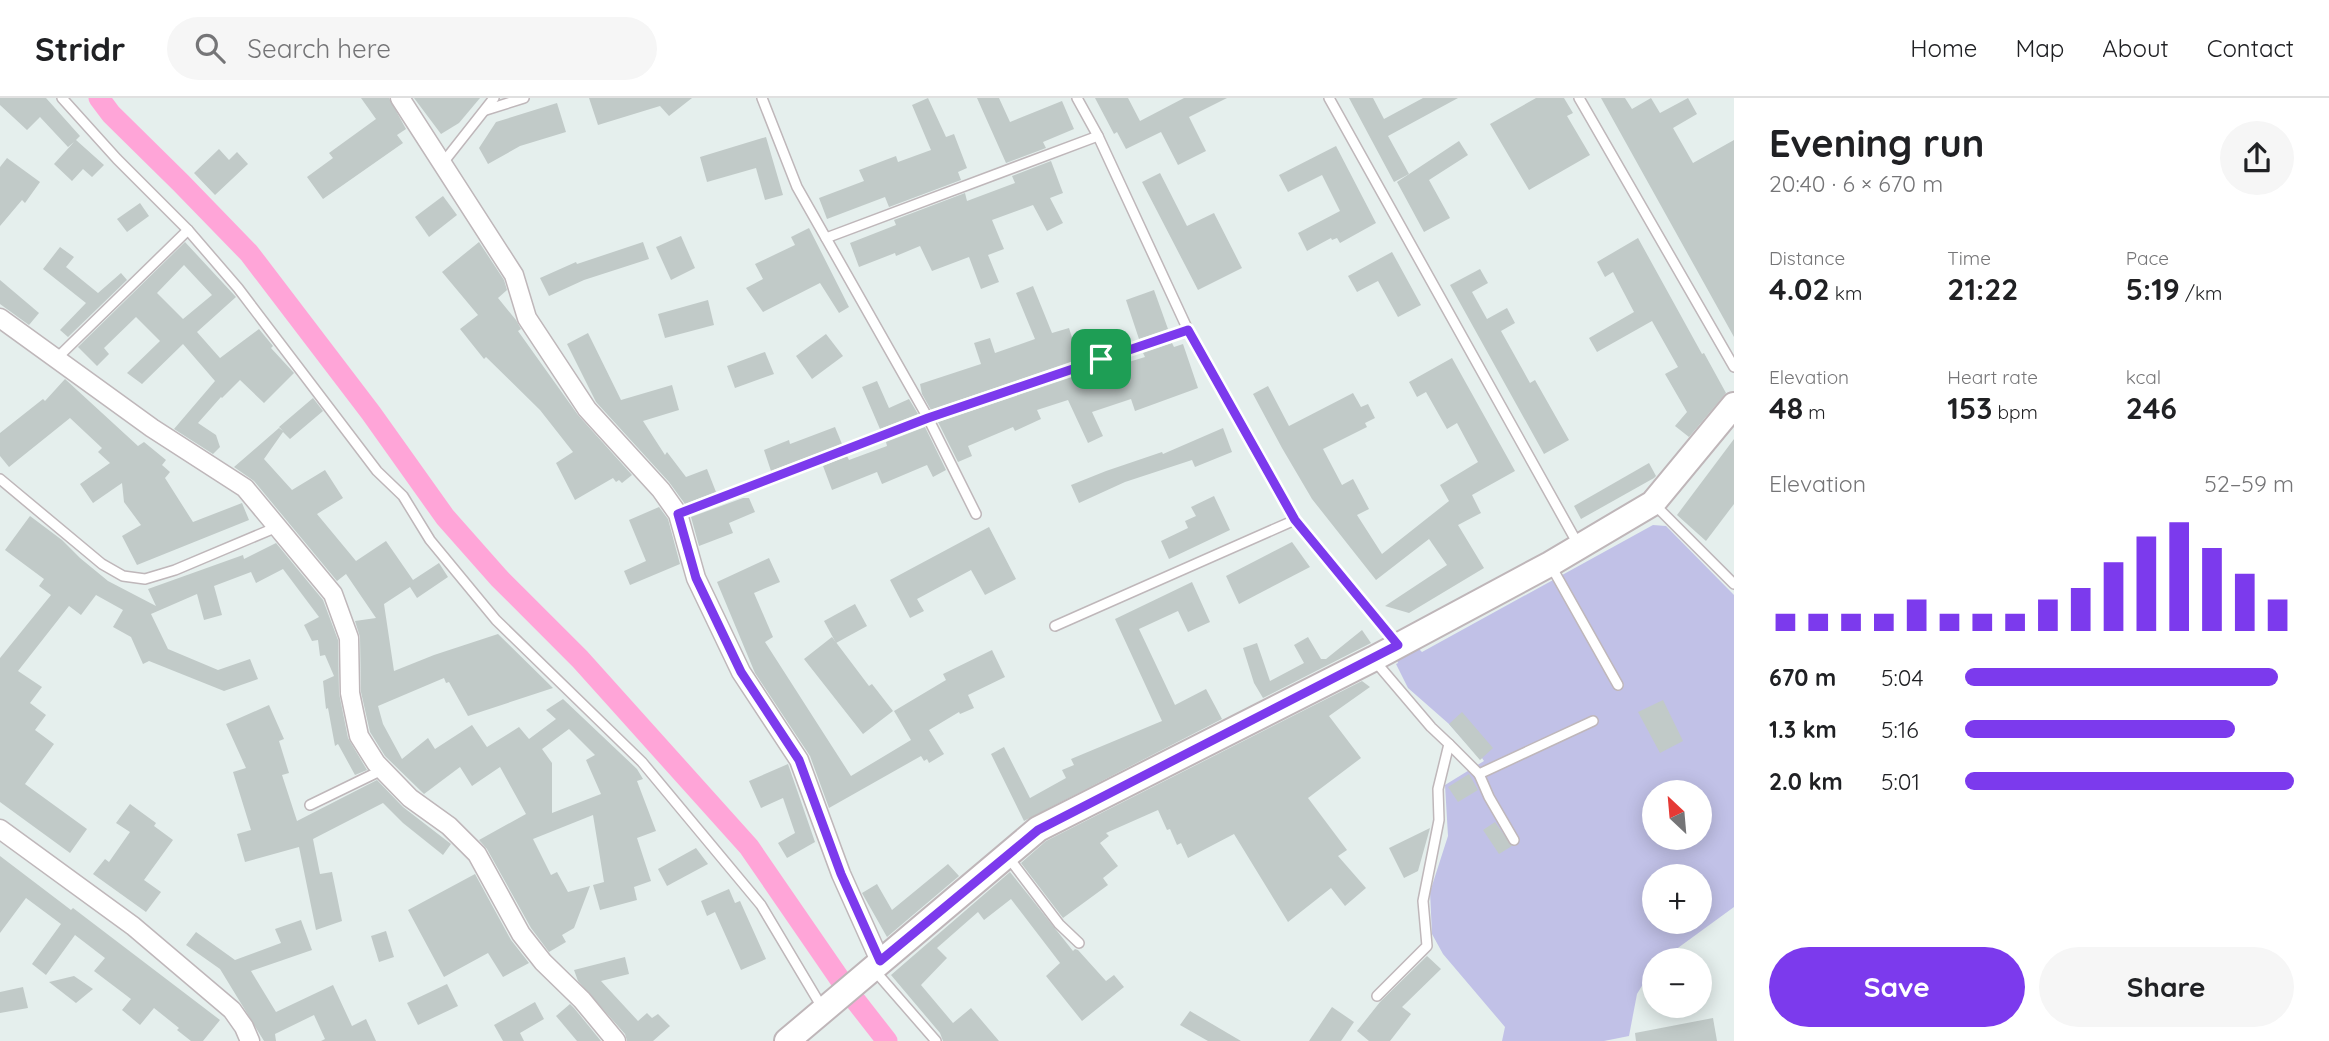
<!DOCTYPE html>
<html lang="en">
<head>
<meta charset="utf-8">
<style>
  body { margin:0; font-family:Quicksand,sans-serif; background:#f6f6f6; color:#202124; height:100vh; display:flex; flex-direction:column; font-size:26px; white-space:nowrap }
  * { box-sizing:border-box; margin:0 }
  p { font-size:23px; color:#757577 }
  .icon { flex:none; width:38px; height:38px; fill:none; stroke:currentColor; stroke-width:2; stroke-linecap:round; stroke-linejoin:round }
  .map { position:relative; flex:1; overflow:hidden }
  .side { display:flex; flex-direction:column; background:#fff; width:595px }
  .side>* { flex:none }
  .needle { width:46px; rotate:334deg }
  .fabs { position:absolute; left:1642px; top:682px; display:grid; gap:14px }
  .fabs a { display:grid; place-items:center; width:70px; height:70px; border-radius:50%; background:#fff; box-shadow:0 4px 18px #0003; font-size:35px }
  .pin { position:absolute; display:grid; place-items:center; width:60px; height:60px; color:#fff; margin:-30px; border-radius:14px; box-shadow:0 4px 10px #0006 }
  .round { display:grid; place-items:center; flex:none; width:74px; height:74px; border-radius:37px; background:#f6f6f6 }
  .head { display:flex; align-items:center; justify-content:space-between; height:119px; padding:0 35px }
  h1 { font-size:38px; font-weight:700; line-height:52px }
  .metrics { display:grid; grid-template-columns:repeat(3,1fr); gap:10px; height:119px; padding:7px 35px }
  .metrics div { display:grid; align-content:center }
  .metrics b { font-size:30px; font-weight:700 }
  .metrics small { font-size:19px; font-weight:400 }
  .metrics p { font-size:19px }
  .chart { height:196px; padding:14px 35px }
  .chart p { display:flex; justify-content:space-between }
  .chart svg { width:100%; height:126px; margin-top:7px; stroke:#7c3aed; stroke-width:6 }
  .cta { display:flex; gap:14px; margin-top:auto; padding:14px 35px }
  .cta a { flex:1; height:80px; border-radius:42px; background:#7c3aed; color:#fff; font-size:28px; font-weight:700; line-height:80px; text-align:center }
  .cta a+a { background:#f6f6f6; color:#202124 }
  ul { padding:0 35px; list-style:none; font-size:23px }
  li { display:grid; grid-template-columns:112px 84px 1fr; align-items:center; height:52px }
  li i { height:18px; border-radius:9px; background:#7c3aed }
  header { display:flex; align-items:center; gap:42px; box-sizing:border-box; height:98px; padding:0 35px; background:#fff; border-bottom:2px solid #e0e0e0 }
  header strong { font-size:33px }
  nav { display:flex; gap:38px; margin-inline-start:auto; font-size:24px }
  .search { width:490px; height:63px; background:#f6f6f6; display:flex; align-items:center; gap:18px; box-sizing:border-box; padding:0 24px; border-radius:38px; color:#757577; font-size:26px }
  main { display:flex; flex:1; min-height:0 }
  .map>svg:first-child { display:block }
  .green { fill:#c1c1e7; fill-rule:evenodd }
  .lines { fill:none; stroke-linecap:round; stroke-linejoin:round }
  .canal { stroke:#ffa5d8; stroke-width:21 }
  .building { fill:#c1cac8; fill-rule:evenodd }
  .lane-casing { stroke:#bfb7ba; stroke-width:12 }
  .street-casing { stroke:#bfb7ba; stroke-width:21 }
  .secondary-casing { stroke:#bfb6b9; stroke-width:28 }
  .lane { stroke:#fff; stroke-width:9 }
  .street { stroke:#fff; stroke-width:18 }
  .secondary { stroke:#fff; stroke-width:24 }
  .route-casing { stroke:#fff; stroke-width:14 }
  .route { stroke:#7c3aed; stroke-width:9 }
</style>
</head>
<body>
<header>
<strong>Stridr</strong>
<div class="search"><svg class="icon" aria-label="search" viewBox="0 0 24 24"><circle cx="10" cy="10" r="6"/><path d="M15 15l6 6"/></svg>Search here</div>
<nav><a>Home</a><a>Map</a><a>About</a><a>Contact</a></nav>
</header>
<main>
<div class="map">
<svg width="1734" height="943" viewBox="0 0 1734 943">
  <rect width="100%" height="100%" fill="#e5efed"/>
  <path class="green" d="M1653 427 1666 428 1734 497V809L1660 863H1654V868L1637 896 1629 938 1604 943H1502L1505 929 1443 856 1432 836 1430 794 1448 738 1445 687 1484 663 1482 660 1480 661 1449 626 1408 590 1396 566 1398 565 1397 562 1419 551 1422 554ZM1654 695H1699V740H1654ZM1654 779H1699V824H1654Z"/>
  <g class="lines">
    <path class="canal" d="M99 0 111 16 181 85 249 155 371 315 445 419 499 480 580 561 749 749 848 893 887 943"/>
  </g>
  <g class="building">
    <path d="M0 0H46L80 38 76 42 104 67 92 79 83 71 72 83 54 66 74 44 68 49 40 19 27 32 0 7Z"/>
    <path d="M361 0H389L406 31 397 37 403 45 323 101 307 79 333 60 329 55 376 21Z"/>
    <path d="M414 0H480L459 25 441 36Z"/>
    <path d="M589 0H692L669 18 660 8 598 27Z"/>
    <path d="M928 0 946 39 954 36 967 70 958 74 961 82 889 109 885 99 827 121 819 100 864 83 859 72 896 58 898 64 931 52 912 7Z"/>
    <path d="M977 0H999L1010 24 1062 3 1074 31 1043 44 1046 50 1006 65Z"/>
    <path d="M1095 0H1128L1140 23 1184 0H1227L1189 19 1206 53 1178 67 1161 34 1126 51 1117 34 1114 36Z"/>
    <path d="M1349 0H1373L1384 21 1423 0H1458L1388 38 1409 76 1394 84Z"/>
    <path d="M1536 0H1564L1573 15 1567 18 1590 57 1529 92 1490 26Z"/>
    <path d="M1601 0H1625L1632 11 1651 0 1660 15 1688 0 1697 16 1673 30 1693 65 1734 42V239Z"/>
    <path d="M557 5 566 34 520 48 488 66 479 50 496 24Z"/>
    <path d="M766 39 783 97 765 102 756 70 707 84 700 59Z"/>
    <path d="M1459 43 1468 57 1429 82 1450 120 1424 134 1397 84Z"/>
    <path d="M1336 48 1376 125 1340 145 1337 140 1332 142 1331 140 1307 153 1298 135 1340 113 1322 77 1288 94 1279 77Z"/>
    <path d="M219 51 229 62 237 54 248 66 215 97 194 75Z"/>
    <path d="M7 60 40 84 25 105 22 102 0 128V69Z"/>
    <path d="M1051 63 1063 95 1050 100 1063 125 1047 133 1033 107 992 122 1004 151 988 157 999 184 981 191 969 159 932 173 920 148 896 158 895 155 859 169 850 145 896 127 894 122 965 95 967 103 1015 85 1012 78Z"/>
    <path d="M1160 75 1187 128 1214 115 1242 170 1198 192 1142 84Z"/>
    <path d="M443 98 457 117 429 139 415 119Z"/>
    <path d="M140 105 149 118 127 134 117 121Z"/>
    <path d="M809 130 849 209 839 215 820 185 763 214 746 190 763 181 755 166 795 147 791 139Z"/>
    <path d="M681 138 695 170 671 182 656 149Z"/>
    <path d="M1638 140 1702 256 1704 255 1726 295 1689 339 1675 328 1687 314 1665 276 1678 269 1652 223 1597 254 1589 240 1634 214 1613 174 1605 179 1597 164Z"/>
    <path d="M185 144 236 199 197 234 220 260 259 231 273 248 271 250 294 275 264 305 240 282 222 300 221 299 198 325 216 337 220 349 213 356 174 331 215 283 183 246 142 286 127 275 160 243 136 219 104 250 109 256 97 268 78 249ZM184 167 212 197 183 221 157 195Z"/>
    <path d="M479 144 504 182 507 192 498 200 516 222 521 231 518 233 578 317 632 377 622 385 619 382 616 384 613 380 575 402 556 365 573 354 540 312 486 259 484 261 460 231 478 217 442 174Z"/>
    <path d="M643 144 649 161 584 182 549 198 540 180 576 164 577 166Z"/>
    <path d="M60 149 74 159 66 169 98 195 121 175 127 182 68 239 60 232 86 205 43 171Z"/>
    <path d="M1392 154 1421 207 1398 219 1378 183 1357 194 1348 178Z"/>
    <path d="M1480 171 1488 185 1472 194 1487 221 1507 210 1515 225 1501 233 1530 285 1535 282 1569 342 1544 356 1450 187Z"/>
    <path d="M0 182 39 215 29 227 0 206Z"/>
    <path d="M1033 188 1052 235 1069 230 1079 261 931 312 922 296 920 286 981 266 974 245 990 240 995 255 1035 241 1016 195Z"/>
    <path d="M1154 192 1168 231 1139 241 1126 202Z"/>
    <path d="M708 202 714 227 665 240 658 216Z"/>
    <path d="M588 235 621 302 672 287 679 312 643 323 665 357 667 354 686 379 707 371 716 394 685 406 669 384 596 304 567 246Z"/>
    <path d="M826 236 843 258 812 281 796 258Z"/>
    <path d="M1172 245 1174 249 1183 246 1198 290 1135 313 1131 301 1092 314 1103 338 1088 345 1068 302 1037 312 1041 321 1015 333 1013 329 968 348 972 358 958 364 938 324 1084 275 1085 279 1119 267 1145 259 1143 255Z"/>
    <path d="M765 254 774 276 735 290 727 268Z"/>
    <path d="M1452 260 1515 373 1472 397 1481 415 1458 427 1484 470 1409 515 1385 508 1447 467 1429 441 1376 482 1312 401 1282 350 1253 296 1268 288 1289 328 1353 295 1361 309 1368 306 1375 320 1365 325 1367 329 1323 351 1342 387 1353 381 1369 411 1357 417 1382 456 1449 403 1440 387 1478 364 1457 325 1447 331 1426 294 1417 299 1409 284Z"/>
    <path d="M65 281 138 348 144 344 166 362 162 367 170 374 165 380 193 424 242 405 249 422 137 467 122 438 141 427 124 404 122 385 93 405 80 386 110 365 98 354 102 350 70 320 9 369 0 358V335L43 301 45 303Z"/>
    <path d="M877 283 889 310 909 301 918 316 880 331 862 289Z"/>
    <path d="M313 300 323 313 290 341 283 334 264 361 292 392 325 372 343 400 317 416 356 463 386 443 413 482 439 465 448 479 417 500 410 489 384 506 394 573 434 557 498 536 553 590 468 618 449 584 446 585 444 580 378 608 383 626 402 661 428 640 435 651 472 627 487 649 519 629 529 641 556 621 546 612 563 601 637 671 643 681 637 683 656 733 637 740 651 783 634 789 637 802 600 812 593 787 604 784 593 717 533 741 551 777 557 774 568 794 590 788 574 830 562 837 566 844 549 854 531 830 487 751 479 742 526 716 500 669 472 688 460 669 424 696 385 658 370 634 361 594 360 539 355 523 376 520 346 476 337 483 254 383 234 369 279 330 283 333 279 329ZM569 631 595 657 586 662 601 696 552 715V665L542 651Z"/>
    <path d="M835 329 842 346 771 373 764 352 789 342 790 346Z"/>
    <path d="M925 329 946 372 933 379 927 367 882 386 877 374 832 392 823 368 847 358 849 362 887 348 886 344Z"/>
    <path d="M1223 330 1232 354 1195 369 1192 362 1125 384 1079 405 1071 387 1106 373 1162 354 1163 356Z"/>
    <path d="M1734 341V406L1706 443 1677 417Z"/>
    <path d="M1649 365 1656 378 1654 380 1581 421 1574 408Z"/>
    <path d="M1214 398 1230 432 1169 461 1161 443 1188 430 1185 423 1196 418 1191 409Z"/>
    <path d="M743 400H749L755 414 729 425 733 435 699 448 691 419Z"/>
    <path d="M659 409 668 421 680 466 630 487 624 473 646 463 629 422Z"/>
    <path d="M30 418 62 442 80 460 108 483 156 508 148 491 243 457 244 461 276 445 323 502 338 542 339 595 348 640 367 672 355 677 338 646 335 648 328 610 326 611 323 583 334 578 325 557 320 558 318 542 312 543 304 527 319 519 283 471 256 485 251 474 214 488 222 517 204 522 197 496 151 516 168 551 218 572 250 561 258 581 224 593 149 563 143 566 131 539 113 529 123 512 96 497 81 517 69 508 18 573 42 589 30 605 46 617 35 632 54 646 25 686 87 731 70 755 0 704V560L51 497 39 488 44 481 5 452Z"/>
    <path d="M989 429 1016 481 985 497 971 472 917 501 924 513 910 520 890 482Z"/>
    <path d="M1292 444 1310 469 1239 506 1226 478Z"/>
    <path d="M769 460 780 484 754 495 773 539 765 544 851 678 911 642 894 613 946 582 943 576 992 552 1005 579 968 597 974 610 960 616 959 614 929 632 944 656 929 665 927 661 924 663 921 658 829 710 810 658 755 575 717 484Z"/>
    <path d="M1192 484 1210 524 1188 534 1178 513 1139 531 1175 607 1206 591 1222 621 1024 723 991 656 1004 649 1030 700 1066 680 1062 672 1074 667 1071 661 1162 623 1115 521Z"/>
    <path d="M855 506 867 528 836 545 824 523Z"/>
    <path d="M1362 532 1371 545 1263 600 1254 585 1243 550 1257 545 1270 583 1304 565 1294 547 1308 539 1321 561H1326Z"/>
    <path d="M832 539 869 588 872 586 893 613 863 636 804 561Z"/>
    <path d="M1362 583 1370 589 1329 618 1361 660 1308 700 1347 752 1338 758 1366 790 1345 808 1331 790 1288 824 1234 736 1188 760 1181 745 1177 747 1170 731 1167 732 1158 712 1106 735 1109 738 1100 745 1118 768 1103 780 1108 787 1063 820 1021 765 1046 743Z"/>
    <path d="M1663 602 1683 643 1660 655 1638 614Z"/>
    <path d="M269 607 284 641 279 643 289 675 282 677 297 723 377 682 403 709 451 746 443 757 403 725 383 705 313 741 320 776 332 774 342 823 316 832 299 749 245 764 237 736 251 732 233 674 246 670 226 626Z"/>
    <path d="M1462 614 1493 650 1480 662 1449 626Z"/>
    <path d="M788 666 815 744 787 760 778 745 795 735 783 700 761 710 749 683Z"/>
    <path d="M1469 676 1478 692 1458 704 1448 689Z"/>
    <path d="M130 706 156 725 154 728 173 742 144 782 161 794 146 814 93 776 105 761 109 764 130 734 116 725Z"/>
    <path d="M1495 724 1512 748 1499 756 1483 732Z"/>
    <path d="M1430 730 1418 773 1404 780 1389 750Z"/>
    <path d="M696 750 708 766 667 788 658 771Z"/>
    <path d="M0 758 71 812 73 810 220 922 203 943H191L177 932 179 930 154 910 140 927 122 912 131 901 94 873 105 860 75 837 46 877 32 866 61 826 26 800 0 835Z"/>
    <path d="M948 766 959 778 887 839 862 795 877 786 892 812Z"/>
    <path d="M1010 774 1073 853 1075 851 1078 852 1106 883 1114 877 1124 889 1082 923 1046 878 1060 865 1011 801 984 822 978 814 937 850 947 860 921 887 953 925 971 910 999 943H943L940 935 891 877Z"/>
    <path d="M475 776 511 842 529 865 503 879 488 855 444 879 408 812Z"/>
    <path d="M729 791 735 805 740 803 766 861 741 872 715 814 707 818 701 803Z"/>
    <path d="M301 822 312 852 251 873 276 914 333 887 352 928 366 921 376 943H321L325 941 314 917 275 936 276 943H264L220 871 186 847 196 834 235 862 281 845 275 831Z"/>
    <path d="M386 833 394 859 379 864 371 838Z"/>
    <path d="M1427 858 1441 871 1402 909 1411 916 1390 943H1369L1357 933 1380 904Z"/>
    <path d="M625 859 629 876 601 883 638 923 647 915 652 920 658 916 670 928 653 943H627L625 936 578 883 574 872Z"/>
    <path d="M74 878 93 891 76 905 49 884Z"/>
    <path d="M447 886 458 908 418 927 407 905Z"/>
    <path d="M23 889 28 910 0 915V894Z"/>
    <path d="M535 904 544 921 520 935 524 943H503L494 927Z"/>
    <path d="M570 906 574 910 601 943H577L556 918Z"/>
    <path d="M1332 909 1354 924 1341 943H1309Z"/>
    <path d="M1190 913 1241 943H1208L1180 927Z"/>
    <path d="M1713 920 1717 943H1636L1635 935Z"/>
  </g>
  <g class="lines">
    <g class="lane-casing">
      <g id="lane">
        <path d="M62 0 117 61 188 132 238 190 377 373 403 398 430 442 496 522 642 664 761 807 823 911"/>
        <path d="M762 0 797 89 928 320 976 416"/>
        <path d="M1077 0 1098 38 1188 232 1295 422 1397 545"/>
        <path d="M1329 0 1579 448"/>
        <path d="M1579 0 1734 269"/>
        <path d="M486 12 524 0"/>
        <path d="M442 66 494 0"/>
        <path d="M826 140 1098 38"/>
        <path d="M57 260 188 132"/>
        <path d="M0 381 102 466 123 478 145 481 175 472 277 429"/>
        <path d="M1653 405 1734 486"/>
        <path d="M678 416 928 320 1188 232"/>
        <path d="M1551 468 1618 587"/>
        <path d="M1055 528 1295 422"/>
        <path d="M1374 562 1431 629 1449 646 1438 691 1439 722 1423 803 1427 848 1377 898"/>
        <path d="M1449 646 1479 676 1593 623"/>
        <path d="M1479 676 1489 699 1514 742"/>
        <path d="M310 707 382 672"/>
        <path d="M1008 759 1059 826 1079 845"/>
        <path d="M875 873 936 943"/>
      </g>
    </g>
    <g class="street-casing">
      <g id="street">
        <path d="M400 0 514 177 527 220 587 311 661 392 678 416 696 480 741 574 799 662 841 776 880 863"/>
        <path d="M0 220 152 330 245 390 333 496 349 540 350 595 359 638 376 665 410 700 449 728 477 756 521 836 543 864 582 902 616 943"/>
        <path d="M0 731 133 828 232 912 244 929 250 943"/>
      </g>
    </g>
    <g class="secondary-casing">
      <path id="secondary" d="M787 943 1038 731 1373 561 1550 466 1653 405 1734 307"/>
    </g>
    <use href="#lane" class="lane"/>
    <use href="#street" class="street"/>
    <use href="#secondary" class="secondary"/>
  </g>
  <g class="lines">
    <g class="route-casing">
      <path id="route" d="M1188 232 1295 422 1398 547 1038 732 880 863 841 776 799 662 741 574 696 480 678 416 928 320Z"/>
    </g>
    <use href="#route" class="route"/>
  </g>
</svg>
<div class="fabs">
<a><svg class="needle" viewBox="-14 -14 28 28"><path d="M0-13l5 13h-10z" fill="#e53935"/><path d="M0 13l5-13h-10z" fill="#757577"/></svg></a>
<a>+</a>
<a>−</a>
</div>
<div class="pin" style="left:1101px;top:261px;background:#1e9e55"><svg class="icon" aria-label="arrive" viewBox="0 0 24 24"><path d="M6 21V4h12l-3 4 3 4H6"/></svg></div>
</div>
<section class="side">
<div class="head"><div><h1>Evening run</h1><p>20:40 · 6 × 670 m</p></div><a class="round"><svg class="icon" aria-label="share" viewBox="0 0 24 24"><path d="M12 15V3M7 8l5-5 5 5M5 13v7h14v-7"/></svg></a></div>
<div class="metrics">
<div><p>Distance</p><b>4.02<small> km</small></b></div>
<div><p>Time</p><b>21:22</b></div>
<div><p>Pace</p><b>5:19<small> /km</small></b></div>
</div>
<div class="metrics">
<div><p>Elevation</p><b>48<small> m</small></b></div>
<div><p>Heart rate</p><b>153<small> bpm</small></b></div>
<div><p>kcal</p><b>246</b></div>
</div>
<div class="chart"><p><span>Elevation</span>52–59 m</p>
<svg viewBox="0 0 160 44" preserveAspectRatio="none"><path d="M5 44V38M15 44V38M25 44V38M35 44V38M45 44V33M55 44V38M65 44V38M75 44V38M85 44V33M95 44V29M105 44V20M115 44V11M125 44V6M135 44V15M145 44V24M155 44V33"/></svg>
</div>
<ul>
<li><b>670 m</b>5:04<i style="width:95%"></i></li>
<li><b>1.3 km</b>5:16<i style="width:82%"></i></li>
<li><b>2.0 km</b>5:01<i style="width:100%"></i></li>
</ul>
<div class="cta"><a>Save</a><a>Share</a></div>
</section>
</main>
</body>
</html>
